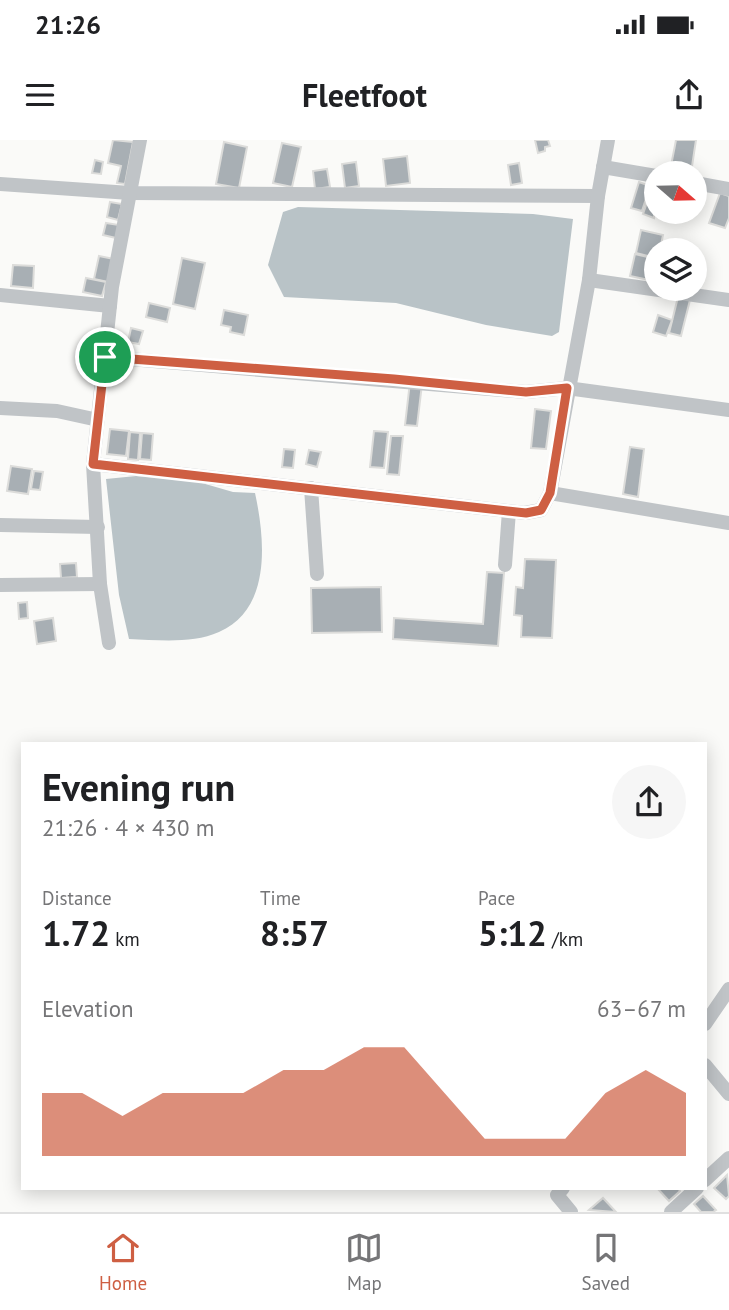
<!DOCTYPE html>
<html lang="en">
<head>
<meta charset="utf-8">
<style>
  body { margin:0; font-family:"PT Sans",sans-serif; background:#f6f6f6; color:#202124; height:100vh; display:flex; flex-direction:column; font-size:26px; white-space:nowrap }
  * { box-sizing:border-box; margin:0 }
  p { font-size:23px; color:#757577 }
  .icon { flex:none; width:38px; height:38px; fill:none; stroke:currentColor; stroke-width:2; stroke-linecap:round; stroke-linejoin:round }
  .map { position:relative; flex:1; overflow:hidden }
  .panel { position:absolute; left:21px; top:602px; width:686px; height:448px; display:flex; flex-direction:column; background:#fff; border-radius:0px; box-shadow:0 4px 18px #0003 }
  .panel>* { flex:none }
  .needle { width:46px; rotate:110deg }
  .fabs { position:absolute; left:644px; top:21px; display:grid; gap:14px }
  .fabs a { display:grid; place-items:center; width:63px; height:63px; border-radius:50%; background:#fff; box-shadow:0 4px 18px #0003; font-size:35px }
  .pin { position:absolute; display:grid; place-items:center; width:60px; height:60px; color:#fff; margin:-30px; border:4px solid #fff; border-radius:50%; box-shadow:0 2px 7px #0007 }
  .round { display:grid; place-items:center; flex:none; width:74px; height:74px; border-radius:37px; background:#f6f6f6 }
  .head { display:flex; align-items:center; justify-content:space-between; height:119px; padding:0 21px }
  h1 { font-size:38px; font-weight:800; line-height:52px }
  .metrics { display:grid; grid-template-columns:repeat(3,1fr); gap:10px; height:119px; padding:7px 21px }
  .metrics div { display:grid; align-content:center }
  .metrics b { font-size:35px; font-weight:800 }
  .metrics small { font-size:19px; font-weight:400 }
  .metrics p { font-size:19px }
  .chart { height:196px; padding:14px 21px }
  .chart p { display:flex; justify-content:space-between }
  .chart svg { width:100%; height:126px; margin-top:7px; fill:#ce5f43; opacity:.7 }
  .status { display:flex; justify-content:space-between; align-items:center; height:49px; padding:0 35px; background:#fff; direction:ltr }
  .status svg { height:19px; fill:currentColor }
  header { display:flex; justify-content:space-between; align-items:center; height:91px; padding:0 21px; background:#fff; font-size:32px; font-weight:800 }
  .tab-bar { display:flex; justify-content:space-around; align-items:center; height:98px; border-top:2px solid #e0e0e0; background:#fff; font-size:19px; color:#757577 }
  .tab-bar a { display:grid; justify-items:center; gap:4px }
  .tab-bar .selected { color:#ce5f43 }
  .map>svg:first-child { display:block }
  .water { fill:#b9c3c7 }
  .building { fill:#a8afb4; stroke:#dcdcda; stroke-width:2 }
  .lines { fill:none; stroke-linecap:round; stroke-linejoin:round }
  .street { stroke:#c0c4c7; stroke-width:14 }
  .route-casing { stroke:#fff; stroke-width:14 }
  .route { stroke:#ce5f43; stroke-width:9 }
</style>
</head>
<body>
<div class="status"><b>21:26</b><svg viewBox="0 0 49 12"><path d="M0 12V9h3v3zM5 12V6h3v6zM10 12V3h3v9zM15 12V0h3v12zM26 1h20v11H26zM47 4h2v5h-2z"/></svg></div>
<header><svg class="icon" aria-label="menu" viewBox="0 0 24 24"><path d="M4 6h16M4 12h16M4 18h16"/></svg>Fleetfoot<svg class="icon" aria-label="share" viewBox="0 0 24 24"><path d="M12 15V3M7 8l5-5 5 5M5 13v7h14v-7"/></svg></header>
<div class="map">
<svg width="729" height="1072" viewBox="0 0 729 1072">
  <rect width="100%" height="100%" fill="#fafaf8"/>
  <g class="water">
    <path d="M298 67 533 74 573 79 559 192 552 196 486 185 396 163 284 157 268 125 283 72Z"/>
    <path d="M136 336 195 341 233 352 255 353C265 399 272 469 219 492 192 504 158 500 129 499L119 455 106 339Z"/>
  </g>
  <g class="building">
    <path d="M113 0 133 2 125 44 117 43 121 26 108 23Z"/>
    <path d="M535 0H548L550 6 545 7V11L538 13Z"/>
    <path d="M676 0H696L691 33 670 31Z"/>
    <path d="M224 2 247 7 239 48 216 44Z"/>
    <path d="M282 3 301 7 292 47 273 43Z"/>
    <path d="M407 16 410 43 386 46 383 19Z"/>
    <path d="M95 20 103 22 101 34 92 33Z"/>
    <path d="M356 22 359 46 345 48 342 24Z"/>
    <path d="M519 23 522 43 511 45 508 25Z"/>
    <path d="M327 29 330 47 315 49 313 31Z"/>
    <path d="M639 42 650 46 642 71 631 68Z"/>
    <path d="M653 45 656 47 654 78 643 74Z"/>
    <path d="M720 53 729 56V78L725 88 709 83Z"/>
    <path d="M110 62 122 64 118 80 107 77Z"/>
    <path d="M106 83 119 85 116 98 103 95Z"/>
    <path d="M641 90 663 95 660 110H656V118L636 113Z"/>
    <path d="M635 114 656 119 654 141 630 136Z"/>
    <path d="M99 116 114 119 108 142 94 139Z"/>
    <path d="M182 118 205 123 195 169 173 164Z"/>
    <path d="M13 125 34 126 33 148 11 146Z"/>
    <path d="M86 138 106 142 102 156 83 152Z"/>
    <path d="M678 157 690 160 681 196 669 193Z"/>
    <path d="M149 163 170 168 167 182 146 177Z"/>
    <path d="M224 170 248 175 244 195 230 192 231 187 221 185Z"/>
    <path d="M658 175 672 180 666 196 653 192Z"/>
    <path d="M131 188 143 191 139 204 128 202Z"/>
    <path d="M410 242 422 244 417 286 405 285Z"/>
    <path d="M535 269 551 271 546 309 531 308Z"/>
    <path d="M110 289 129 291 126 316 107 314Z"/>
    <path d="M374 291 388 292 384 328 370 327Z"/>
    <path d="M130 292 140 293 138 320 128 319Z"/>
    <path d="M142 293 153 294 151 320 140 319Z"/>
    <path d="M391 296H403L399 335 387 334Z"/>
    <path d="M630 307 644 309 638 357 623 354Z"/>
    <path d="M284 309 295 310 293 328 282 327Z"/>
    <path d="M309 310 321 312 317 327 306 324Z"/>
    <path d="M11 326 32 329 28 354 7 351Z"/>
    <path d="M34 331 43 332 40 350 31 349Z"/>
    <path d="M525 419 556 420 552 498 521 497 522 476 514 475 516 447 523 448Z"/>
    <path d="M76 423 77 437 61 438 60 424Z"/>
    <path d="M487 432 504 433 498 506 393 499 394 478 483 484Z"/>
    <path d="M381 447 382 492 312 493 311 448Z"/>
    <path d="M27 462 28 478 19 479 18 463Z"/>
    <path d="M53 478 56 501 37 504 34 481Z"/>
    <path d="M727 1035 729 1056 726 1059 714 1048Z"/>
    <path d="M657 1048H678L680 1051 669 1061Z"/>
    <path d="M703 1056 716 1070 713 1072H701L694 1064Z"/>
    <path d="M603 1058 616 1072 589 1070Z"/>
  </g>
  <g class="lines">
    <g class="street">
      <path d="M603 27 656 36"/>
      <path d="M695 43 729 49"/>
      <path d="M0 44 130 53 598 56"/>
      <path d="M589 140 729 160"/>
      <path d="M0 155 110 166"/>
      <path d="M105 217 526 252 567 248 729 270"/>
      <path d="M0 268 57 271 98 280"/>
      <path d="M93 324 525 373 541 370 550 353 589 140 598 56 608 0"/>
      <path d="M311 348 317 434"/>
      <path d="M550 353 729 383"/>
      <path d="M0 385 98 387"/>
      <path d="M505 425 509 371"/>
      <path d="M0 445 100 444"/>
      <path d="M109 503 100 444 93 324 112 147 140 0"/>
      <path d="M705 884 729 849"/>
      <path d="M705 925 729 954"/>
      <path d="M705 1040 729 1018"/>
      <path d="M563 1048 557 1055 571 1072"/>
      <path d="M671 1072 697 1048"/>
    </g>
  </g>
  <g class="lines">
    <g class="route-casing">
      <path id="route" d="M105 217 394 239 526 252 567 248 550 353 541 370 526 373 93 324Z"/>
    </g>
    <use href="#route" class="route"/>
  </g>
</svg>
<div class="fabs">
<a><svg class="needle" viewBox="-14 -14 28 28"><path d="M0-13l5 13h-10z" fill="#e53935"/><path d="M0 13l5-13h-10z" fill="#757577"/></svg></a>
<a><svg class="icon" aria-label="layers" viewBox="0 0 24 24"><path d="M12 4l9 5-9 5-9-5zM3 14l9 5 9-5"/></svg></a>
</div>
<div class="pin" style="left:105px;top:217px;background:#1e9e55"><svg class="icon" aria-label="arrive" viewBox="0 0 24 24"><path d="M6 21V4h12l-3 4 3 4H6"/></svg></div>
<section class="panel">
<div class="head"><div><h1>Evening run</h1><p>21:26 · 4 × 430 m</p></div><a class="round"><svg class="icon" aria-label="share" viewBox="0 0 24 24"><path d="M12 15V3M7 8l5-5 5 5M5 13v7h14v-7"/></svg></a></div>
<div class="metrics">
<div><p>Distance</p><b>1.72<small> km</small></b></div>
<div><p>Time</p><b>8:57</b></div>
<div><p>Pace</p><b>5:12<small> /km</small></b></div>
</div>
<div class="chart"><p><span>Elevation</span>63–67 m</p>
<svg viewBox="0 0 160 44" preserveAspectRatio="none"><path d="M0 44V22L10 22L20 30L30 22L40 22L50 22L60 14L70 14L80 6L90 6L100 22L110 38L120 38L130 38L140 22L150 14L160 22V44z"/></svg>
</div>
</section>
</div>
<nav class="tab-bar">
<a class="selected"><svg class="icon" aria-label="home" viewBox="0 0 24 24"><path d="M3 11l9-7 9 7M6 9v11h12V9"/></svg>Home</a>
<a><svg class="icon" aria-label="map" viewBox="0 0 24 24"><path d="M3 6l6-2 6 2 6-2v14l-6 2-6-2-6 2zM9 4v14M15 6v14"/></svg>Map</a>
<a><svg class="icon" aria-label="saved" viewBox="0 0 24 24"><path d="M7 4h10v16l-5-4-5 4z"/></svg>Saved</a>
</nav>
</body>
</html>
